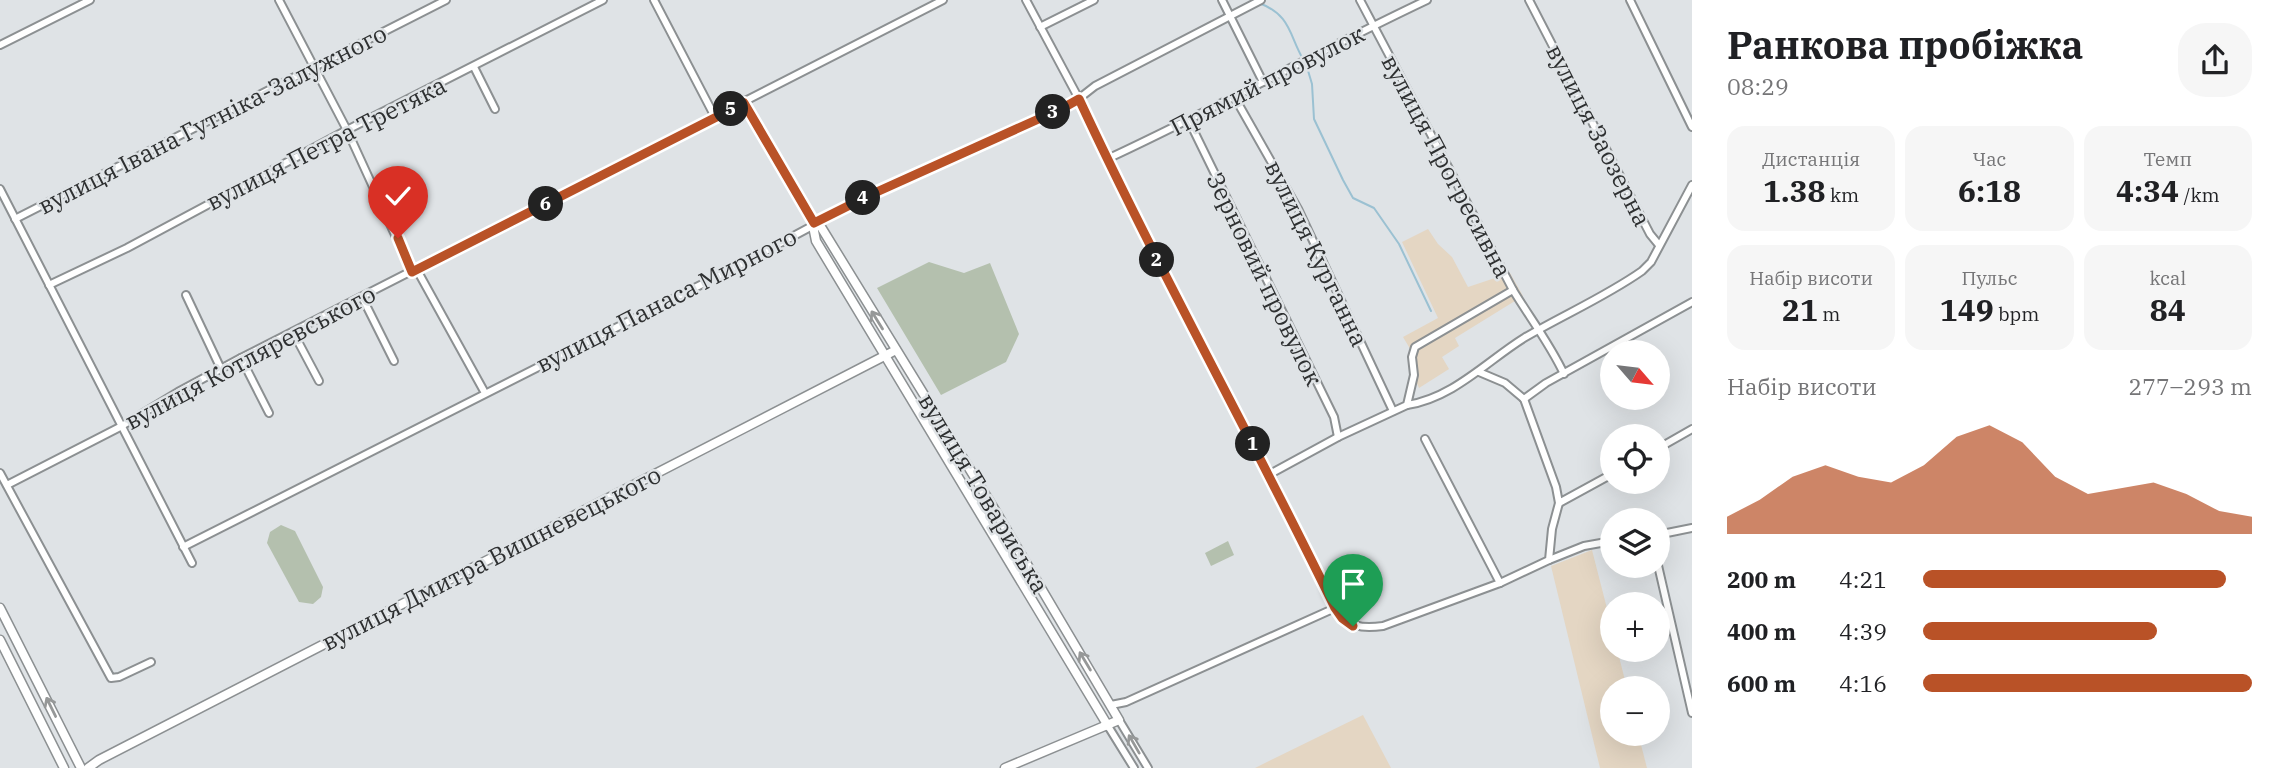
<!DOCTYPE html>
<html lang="uk">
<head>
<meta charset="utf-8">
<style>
  body { margin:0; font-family:"IBM Plex Serif",serif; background:#f6f6f6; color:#202124; height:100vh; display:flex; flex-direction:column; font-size:26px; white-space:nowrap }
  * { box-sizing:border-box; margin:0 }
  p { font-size:23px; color:#757577 }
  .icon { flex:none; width:38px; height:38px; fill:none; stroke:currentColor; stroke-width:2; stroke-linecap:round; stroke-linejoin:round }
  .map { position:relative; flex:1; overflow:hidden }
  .details { display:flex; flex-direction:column; background:#fff; width:595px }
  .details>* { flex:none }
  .needle { width:46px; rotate:118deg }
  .fabs { position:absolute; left:1600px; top:340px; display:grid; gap:14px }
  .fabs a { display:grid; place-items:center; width:70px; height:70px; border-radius:50%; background:#fff; box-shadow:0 7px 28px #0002; font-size:35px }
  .pin { position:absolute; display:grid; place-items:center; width:60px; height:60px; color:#fff; margin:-72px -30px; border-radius:50% 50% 50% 0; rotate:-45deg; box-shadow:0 0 7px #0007 }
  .pin .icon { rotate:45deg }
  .km { position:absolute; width:35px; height:35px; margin:-18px; border-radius:50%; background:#222; color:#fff; font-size:19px; line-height:35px; text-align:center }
  .round { display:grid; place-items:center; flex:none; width:74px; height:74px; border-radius:28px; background:#f6f6f6 }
  .head { display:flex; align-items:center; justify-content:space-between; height:119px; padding:0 35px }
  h1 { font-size:38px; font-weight:700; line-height:52px }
  .figures { display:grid; grid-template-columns:repeat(3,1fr); gap:10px; height:119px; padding:7px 35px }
  .figures div { display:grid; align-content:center; border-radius:18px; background:#f6f6f6; text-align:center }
  .figures b { font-size:30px; font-weight:700 }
  .figures small { font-size:19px; font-weight:400 }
  .figures p { font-size:19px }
  .chart { height:196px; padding:14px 35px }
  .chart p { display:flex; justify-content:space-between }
  .chart svg { width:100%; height:126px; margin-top:7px; fill:#b95227; opacity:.7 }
  ul { padding:0 35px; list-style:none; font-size:23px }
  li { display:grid; grid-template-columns:112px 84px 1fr; align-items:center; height:52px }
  li i { height:18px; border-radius:9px; background:#b95227 }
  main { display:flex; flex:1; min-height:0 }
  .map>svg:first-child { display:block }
  .industrial { fill:#e4d6c3 }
  .green { fill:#b4c0ae }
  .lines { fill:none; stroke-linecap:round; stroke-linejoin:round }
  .stream { stroke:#9bc1d2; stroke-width:2 }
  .minor-casing { stroke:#8c9092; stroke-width:10 }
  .tertiary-casing { stroke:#8c9092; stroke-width:11 }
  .minor { stroke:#fff; stroke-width:6 }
  .tertiary { stroke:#fff; stroke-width:8 }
  .oneway { stroke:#969898 }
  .route-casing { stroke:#fff; stroke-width:14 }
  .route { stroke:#b95227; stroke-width:9 }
  .labels { text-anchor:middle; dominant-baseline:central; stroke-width:5; stroke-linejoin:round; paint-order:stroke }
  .street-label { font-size:24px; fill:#2e3031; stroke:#dfe3e6 }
</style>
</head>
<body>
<main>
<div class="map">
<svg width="1692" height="768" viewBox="0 0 1692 768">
  <rect width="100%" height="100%" fill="#dfe3e6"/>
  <g class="industrial">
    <path d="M1428 229 1438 244 1452 257 1468 287 1510 273 1523 296 1455 338 1459 346 1442 357 1449 369 1419 388 1415 379V357L1403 337 1438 318 1402 242Z"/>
    <path d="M1592 550 1612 628V649H1617L1627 688H1612V733H1638L1647 768H1600L1551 566Z"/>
    <path d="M1363 715 1391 768H1255L1265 763Z"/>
  </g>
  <g class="green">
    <path d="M929 262 964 273 990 263 1019 334 1006 362 941 395 877 288Z"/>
    <path d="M281 525 295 531 323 587 321 597 313 604 299 602 267 543 270 532Z"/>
    <path d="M1228 541 1234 555 1211 566 1205 553Z"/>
  </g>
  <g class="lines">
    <g class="stream">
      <path d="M1259 3C1291 15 1289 35 1303 59"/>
      <path d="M1306 64 1312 84 1314 119 1343 180 1353 198 1374 208 1399 244 1431 311"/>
    </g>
    <g class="minor-casing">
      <g id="minor">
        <path d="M279 0 347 130 412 272"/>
        <path d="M654 0 715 117"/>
        <path d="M1026 0 1079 99 1120 187 1227 398 1270 474 1335 608C1348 627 1361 629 1383 626L1500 583 1549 560 1552 529 1559 503"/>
        <path d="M1222 0 1263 82"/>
        <path d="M1360 0 1513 290C1530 318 1550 344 1564 374"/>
        <path d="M1529 0 1650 234 1659 245"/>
        <path d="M1630 0 1692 127"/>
        <path d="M1040 27 1094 0"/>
        <path d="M0 45 90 0"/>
        <path d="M474 67 495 109"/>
        <path d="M1235 98 1298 209 1393 411"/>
        <path d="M1189 121 1334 417 1338 437"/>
        <path d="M1107 159C1215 109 1319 51 1427 0"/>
        <path d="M0 189 192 563"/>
        <path d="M15 219 446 0"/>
        <path d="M417 270 485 393"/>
        <path d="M49 285 127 248 347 130 603 0"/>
        <path d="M186 295 221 369"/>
        <path d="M362 297 394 361"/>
        <path d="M293 332 319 381"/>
        <path d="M241 358 269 413"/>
        <path d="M1479 372 1505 383 1524 399"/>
        <path d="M1524 399 1546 383 1692 302"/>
        <path d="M1524 399 1556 487 1559 503 1612 474"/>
        <path d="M1407 405C1453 398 1487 361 1524 338 1563 315 1605 297 1642 271L1651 262 1692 185"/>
        <path d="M1425 439 1500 583"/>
        <path d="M1657 449 1692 429"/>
        <path d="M0 473 111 678 119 677 151 662"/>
        <path d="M1270 474 1338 437 1407 405 1414 375 1412 357 1415 347 1513 290"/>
        <path d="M7 485 120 427 178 392 241 358 943 0"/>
        <path d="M1657 535 1692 528"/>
        <path d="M183 547 734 268 870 195 1072 104 1095 86 1261 0"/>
        <path d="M1549 560 1584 546 1612 541"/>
        <path d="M1657 561 1692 713"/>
        <path d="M1111 705 1126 702 1335 608"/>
        <path d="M1119 720 1148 768"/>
        <path d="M1108 726 1134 768"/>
      </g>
    </g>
    <g class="tertiary-casing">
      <g id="tertiary">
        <path d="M744 103 814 223 821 227 996 512 1119 720 1005 768"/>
        <path d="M814 223V231L816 241 1108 726"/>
        <path d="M0 608 81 768"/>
        <path d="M0 640 64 768"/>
        <path d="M88 768 99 760 896 350"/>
      </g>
    </g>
    <use href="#minor" class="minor"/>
    <use href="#tertiary" class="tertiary"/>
  </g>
  <defs><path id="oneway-shaft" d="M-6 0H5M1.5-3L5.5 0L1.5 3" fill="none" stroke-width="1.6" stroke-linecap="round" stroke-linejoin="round" transform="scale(1.75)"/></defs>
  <g class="oneway">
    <use href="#oneway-shaft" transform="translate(877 320) rotate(-122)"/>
    <use href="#oneway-shaft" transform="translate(1085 661) rotate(-121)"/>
    <use href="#oneway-shaft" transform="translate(51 707) rotate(-116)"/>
    <use href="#oneway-shaft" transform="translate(1134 744) rotate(-120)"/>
  </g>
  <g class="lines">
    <g class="route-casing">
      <path id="route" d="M398 238 412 272 744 103 814 223 870 195 1063 108 1079 99C1159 271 1252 437 1335 608L1342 618 1353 626"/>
    </g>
    <use href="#route" class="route"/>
  </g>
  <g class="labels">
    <g class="street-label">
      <text transform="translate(1267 80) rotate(-27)">Прямий провулок</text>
      <text transform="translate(212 119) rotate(-27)">вулиця Івана Гутніка-Залужного</text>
      <text transform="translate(1599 135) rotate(63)">вулиця Заозерна</text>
      <text transform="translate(326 143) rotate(-27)">вулиця Петра Третяка</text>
      <text transform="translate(1447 166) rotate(62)">вулиця Прогресивна</text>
      <text transform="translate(1317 253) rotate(64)">вулиця Курганна</text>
      <text transform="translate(1265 279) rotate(64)">Зерновий провулок</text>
      <text transform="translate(666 300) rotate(-27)">вулиця Панаса Мирного</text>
      <text transform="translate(250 357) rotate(-28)">вулиця Котляревського</text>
      <text transform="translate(984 493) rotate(59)">вулиця Товариська</text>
      <text transform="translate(491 558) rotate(-27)">вулиця Дмитра Вишневецького</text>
    </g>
  </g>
</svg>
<div class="fabs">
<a><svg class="needle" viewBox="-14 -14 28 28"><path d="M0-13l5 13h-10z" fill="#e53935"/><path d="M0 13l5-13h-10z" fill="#757577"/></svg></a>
<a><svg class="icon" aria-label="locate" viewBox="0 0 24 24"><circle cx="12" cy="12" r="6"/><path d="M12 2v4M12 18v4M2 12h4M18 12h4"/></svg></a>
<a><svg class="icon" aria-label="layers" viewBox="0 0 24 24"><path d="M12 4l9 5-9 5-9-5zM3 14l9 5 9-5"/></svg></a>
<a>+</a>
<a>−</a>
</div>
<div class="pin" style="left:1353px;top:626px;background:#1e9e55"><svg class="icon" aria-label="arrive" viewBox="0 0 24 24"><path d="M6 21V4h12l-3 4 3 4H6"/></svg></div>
<div class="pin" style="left:398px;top:238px;background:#d93025"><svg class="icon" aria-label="check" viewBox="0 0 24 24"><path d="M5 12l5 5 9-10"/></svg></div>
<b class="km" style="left:1253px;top:444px">1</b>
<b class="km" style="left:1157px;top:260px">2</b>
<b class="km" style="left:1053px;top:112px">3</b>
<b class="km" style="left:863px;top:198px">4</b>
<b class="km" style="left:731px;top:109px">5</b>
<b class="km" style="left:546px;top:204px">6</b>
</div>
<section class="details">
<div class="head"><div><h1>Ранкова пробіжка</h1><p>08:29</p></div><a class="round"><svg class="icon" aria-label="share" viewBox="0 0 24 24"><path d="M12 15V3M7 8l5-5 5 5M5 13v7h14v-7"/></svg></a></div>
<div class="figures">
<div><p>Дистанція</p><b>1.38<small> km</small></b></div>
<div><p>Час</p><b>6:18</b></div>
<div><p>Темп</p><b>4:34<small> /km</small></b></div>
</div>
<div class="figures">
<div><p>Набір висоти</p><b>21<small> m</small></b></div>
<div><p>Пульс</p><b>149<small> bpm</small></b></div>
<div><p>kcal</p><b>84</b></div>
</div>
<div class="chart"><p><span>Набір висоти</span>277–293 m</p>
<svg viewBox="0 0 160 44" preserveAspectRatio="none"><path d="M0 44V38L10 32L20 24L30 20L40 24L50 26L60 20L70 10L80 6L90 12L100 24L110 30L120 28L130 26L140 30L150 36L160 38V44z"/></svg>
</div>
<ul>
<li><b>200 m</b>4:21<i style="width:92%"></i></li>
<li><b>400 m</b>4:39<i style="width:71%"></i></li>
<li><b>600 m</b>4:16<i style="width:100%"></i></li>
</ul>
</section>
</main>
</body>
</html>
